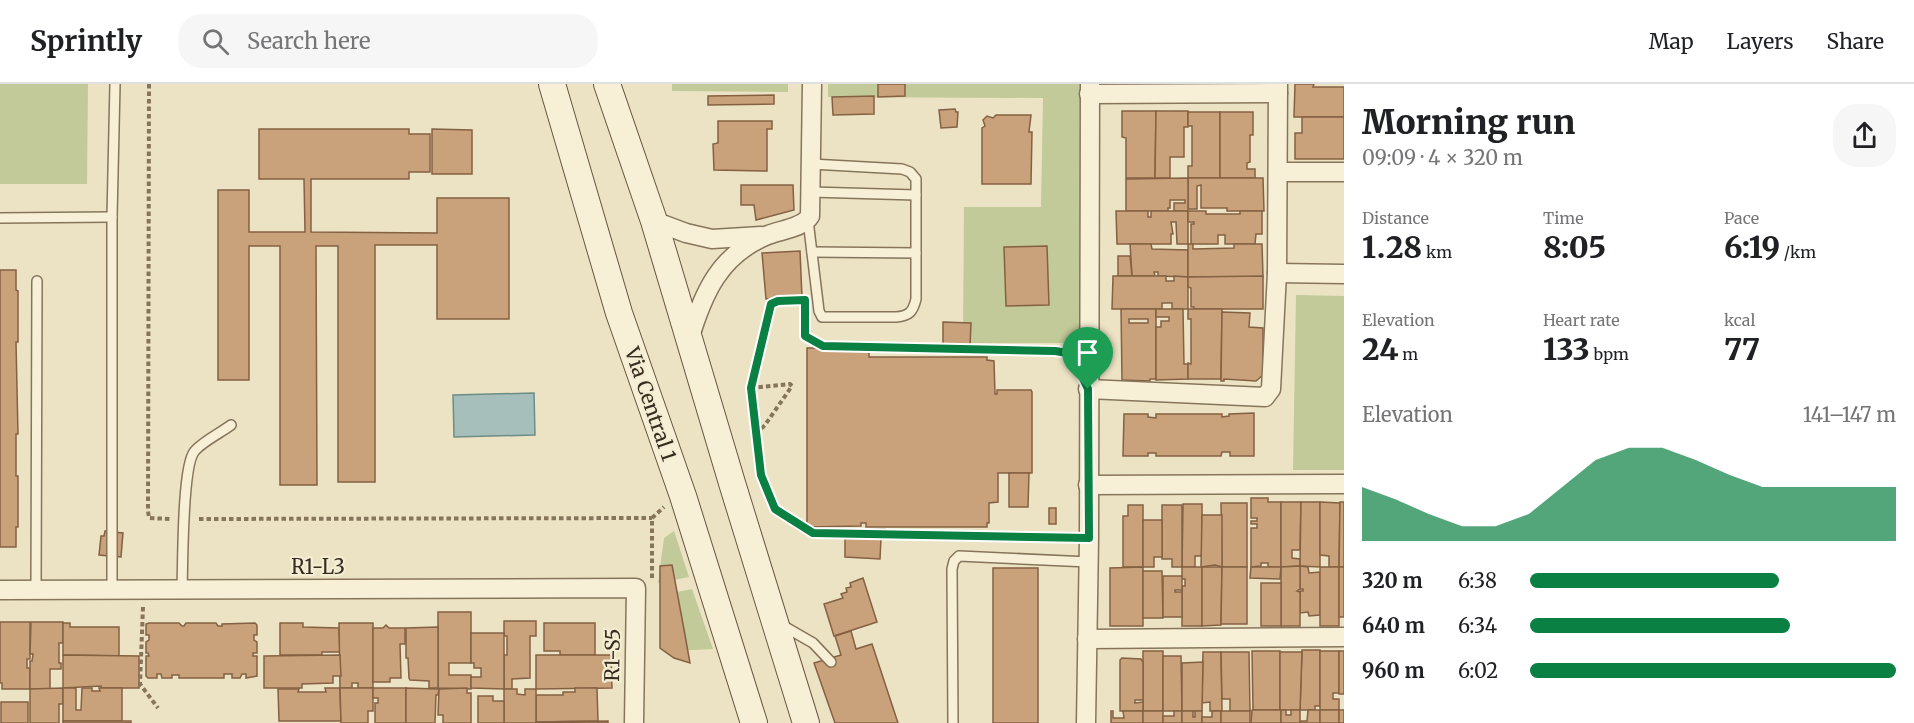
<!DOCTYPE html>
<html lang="en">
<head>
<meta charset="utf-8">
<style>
  body { margin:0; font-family:Merriweather,serif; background:#f6f6f6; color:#202124; height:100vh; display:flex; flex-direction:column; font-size:22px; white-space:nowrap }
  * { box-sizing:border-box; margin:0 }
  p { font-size:20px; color:#757577 }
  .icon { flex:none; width:33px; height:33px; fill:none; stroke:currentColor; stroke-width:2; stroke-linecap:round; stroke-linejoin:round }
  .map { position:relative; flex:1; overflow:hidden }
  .details { display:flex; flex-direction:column; background:#fff; width:570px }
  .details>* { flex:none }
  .pin { position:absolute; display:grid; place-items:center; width:51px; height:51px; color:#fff; margin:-62px -26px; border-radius:50% 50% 50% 0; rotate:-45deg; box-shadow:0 0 6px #0007 }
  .pin .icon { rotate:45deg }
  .round { display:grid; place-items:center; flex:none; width:63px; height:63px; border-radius:24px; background:#f6f6f6 }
  .head { display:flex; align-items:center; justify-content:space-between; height:102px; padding:0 18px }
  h1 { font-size:33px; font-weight:800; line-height:45px }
  .stats { display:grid; grid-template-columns:repeat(3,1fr); gap:9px; height:102px; padding:6px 18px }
  .stats div { display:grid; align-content:center }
  .stats b { font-size:30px; font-weight:800 }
  .stats small { font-size:16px; font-weight:400 }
  .stats p { font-size:16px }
  .chart { height:168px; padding:12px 18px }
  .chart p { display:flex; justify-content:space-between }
  .chart svg { width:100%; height:108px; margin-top:6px; fill:#0b8043; opacity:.7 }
  ul { padding:0 18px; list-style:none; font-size:20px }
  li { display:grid; grid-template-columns:96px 72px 1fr; align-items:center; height:45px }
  li i { height:15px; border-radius:8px; background:#0b8043 }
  header { display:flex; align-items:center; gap:36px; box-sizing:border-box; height:84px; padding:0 30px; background:#fff; border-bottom:2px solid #e0e0e0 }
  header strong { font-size:28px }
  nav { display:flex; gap:33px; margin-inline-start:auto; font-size:21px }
  .search { width:420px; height:54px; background:#f6f6f6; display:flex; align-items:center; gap:15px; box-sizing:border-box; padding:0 21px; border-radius:24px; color:#757577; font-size:22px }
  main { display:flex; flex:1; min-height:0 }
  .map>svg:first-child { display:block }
  .green { fill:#c1ca98 }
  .water { fill:#a6bfba; stroke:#6d8d87; stroke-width:1.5 }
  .building { fill:#c9a17b; stroke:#846142; stroke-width:1.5; fill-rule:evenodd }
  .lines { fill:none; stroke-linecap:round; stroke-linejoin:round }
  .service-casing { stroke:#86755b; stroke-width:12 }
  .minor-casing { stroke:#86755b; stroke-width:21 }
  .secondary-casing { stroke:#68563e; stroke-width:28 }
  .path { stroke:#86755b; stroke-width:4; stroke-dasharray:4.5 3; stroke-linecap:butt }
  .service { stroke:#f7f0d7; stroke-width:9 }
  .minor { stroke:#f7f0d7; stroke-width:18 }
  .secondary { stroke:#f7f0d7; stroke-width:26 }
  .route-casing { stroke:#fff; stroke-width:12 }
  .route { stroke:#0b8043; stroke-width:8 }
  .labels { text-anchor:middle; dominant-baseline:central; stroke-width:4.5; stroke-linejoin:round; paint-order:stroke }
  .street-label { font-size:20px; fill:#372c1e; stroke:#f4edd3 }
</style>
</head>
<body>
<header>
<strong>Sprintly</strong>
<div class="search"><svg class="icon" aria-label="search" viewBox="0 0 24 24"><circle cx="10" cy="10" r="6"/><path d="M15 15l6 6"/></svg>Search here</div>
<nav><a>Map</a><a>Layers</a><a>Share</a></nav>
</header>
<main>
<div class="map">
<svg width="1344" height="639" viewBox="0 0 1344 639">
  <rect width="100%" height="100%" fill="#ece3c4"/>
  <g class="green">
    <path d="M0 0H88L87 100H0Z"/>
    <path d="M672 0H788V8L672 7Z"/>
    <path d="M828 0H1082L1080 259H963L964 123H1041L1043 14 828 13Z"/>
    <path d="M1296 211 1344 212V386H1293Z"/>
    <path d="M674 447 689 493 658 499 664 454Z"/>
    <path d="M692 505 713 565 673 567 667 510Z"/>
  </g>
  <path class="water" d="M534 309 535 351 454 353 453 311Z"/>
  <g class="building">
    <path d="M878 0H905V12L878 13Z"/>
    <path d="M1295 0H1314L1313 3H1344V33H1294Z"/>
    <path d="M774 11V20L708 21V12Z"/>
    <path d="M874 12V30L833 31 832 13Z"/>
    <path d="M955 25 956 28H958L957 43 941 44 939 26Z"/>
    <path d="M1122 27H1156L1155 94H1126V54L1122 53Z"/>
    <path d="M1156 27H1188V43H1184V73H1170V94H1155Z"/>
    <path d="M1188 28H1220V94H1188V82H1192V42H1188Z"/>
    <path d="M1220 28H1253V51H1250V78L1247 79V85H1255V94H1220Z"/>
    <path d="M996 31H1031L1029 48H1032L1031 100H982V44L985 42 983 36 987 32 993 34Z"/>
    <path d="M1302 33H1344V75H1295V49H1302Z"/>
    <path d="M718 37H772V45H767V87L714 86 713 60 718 59Z"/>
    <path d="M259 45H409V50H430V88H409V95H311V148L437 149V114H509V235H437V161H375V398H338V162H316L317 401H280V162H249V296H218V106H249V148H305L304 95H259Z"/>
    <path d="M432 45 472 46V90H432Z"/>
    <path d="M1188 94H1263L1264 127H1227V124H1201V101L1197 102V125H1188Z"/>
    <path d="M1188 94V127H1174V119H1185V116H1170V124H1168V127H1126V95Z"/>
    <path d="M741 101H793L794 126 756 136 754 121H741Z"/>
    <path d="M1116 127H1148V133H1151V127H1188V160H1177L1176 138H1171L1173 150H1171V160H1117Z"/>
    <path d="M1188 127H1206V130H1240V127H1262V150H1256L1255 160H1225V151H1218V160H1191V140H1194V138H1188Z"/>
    <path d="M1130 160H1151L1152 165 1188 166V193L1158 192V188H1154L1155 192H1132Z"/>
    <path d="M1188 160H1193V165L1234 164V160H1262L1263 193H1188Z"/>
    <path d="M1047 162 1049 221 1006 222 1004 163Z"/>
    <path d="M800 167 802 213 766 215 762 169Z"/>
    <path d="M1118 172H1130L1132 192H1118Z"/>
    <path d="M0 186H16V206L18 207V258H16L18 350H16V392H18V443H16V463H0Z"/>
    <path d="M1113 192H1166V197H1174V192L1188 193V225H1172V219H1162V225H1112Z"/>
    <path d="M1263 192V225H1194V223H1191V204L1188 203V193Z"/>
    <path d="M1121 225H1156V295H1150V297L1122 296ZM1129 235H1148V239H1129Z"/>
    <path d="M1156 225H1183L1184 280H1188V295L1156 296V243H1161V237H1169V233H1156Z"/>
    <path d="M1188 225H1222L1221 295H1188V279L1191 280V235H1188Z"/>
    <path d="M1222 228 1250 229 1249 243 1263 244V291L1256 297 1224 295V297H1221Z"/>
    <path d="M943 238 971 239 970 262 943 261Z"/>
    <path d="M807 264H869V273H987V276L994 277 995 310H997V306H1031L1032 308V389H998V418L989 419V439H987V443H866V439H861V442L807 443Z"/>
    <path d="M1254 329V372H1230V368H1222L1221 372H1156V369H1148V372H1123L1124 330H1148V333L1156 334V330H1222V333L1229 332V330Z"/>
    <path d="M1009 389H1029L1028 423H1009Z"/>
    <path d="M1251 414H1268V418H1281V483H1268V479H1261V482L1251 483V444H1257V440H1251V437H1257V434H1251Z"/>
    <path d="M1281 418H1301L1300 466H1292V474L1300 475V482L1281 483Z"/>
    <path d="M1301 418H1320V483L1300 482Z"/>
    <path d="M1320 418 1340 419 1339 483H1329V472L1320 471Z"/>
    <path d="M1340 418H1344V483H1339Z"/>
    <path d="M1221 419H1247V483H1222Z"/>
    <path d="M1183 420H1202V472H1195V483H1182Z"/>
    <path d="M1128 421H1143V483H1123V432H1128Z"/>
    <path d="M1162 421H1182V483H1172V475H1162Z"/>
    <rect x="1049" y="424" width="7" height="16"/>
    <path d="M1202 431H1222V483L1215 481 1201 483Z"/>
    <path d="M1143 436H1162V473H1154V483H1143Z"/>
    <path d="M845 445H885V454H881L880 475 845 473Z"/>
    <path d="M105 447 123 449 121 473 99 471 101 452H104Z"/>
    <path d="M672 481 683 540 690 579 674 574 660 564V482Z"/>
    <path d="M1300 482 1308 483 1309 489 1320 488V531L1309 532 1308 528 1300 529V507H1303V505H1300Z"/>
    <path d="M1300 482V505L1297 507 1300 508V542H1281V483Z"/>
    <path d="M1143 483V542H1110V484Z"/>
    <path d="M1182 483H1202V542H1182V502H1185V495H1182Z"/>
    <path d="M1202 483H1222L1221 541 1202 542Z"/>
    <path d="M1222 483H1247V540H1221Z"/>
    <path d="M1251 483H1281L1280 495 1250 494Z"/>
    <rect x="1320" y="483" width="19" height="59"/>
    <rect x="1339" y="483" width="5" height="50"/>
    <rect x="993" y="484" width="45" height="155"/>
    <path d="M1143 487H1162L1163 534H1143Z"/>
    <path d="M1163 492H1182V506H1175V508H1182V533H1163Z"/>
    <path d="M863 494 877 538 834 552 824 520 843 514 841 510 847 508 846 504 851 503 850 499Z"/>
    <rect x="1261" y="499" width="20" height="43"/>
    <path d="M438 528H471V579H449V591H471V605L438 604Z"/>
    <path d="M504 537H536V552H530V594L512 595V605H504V571H507V552H504Z"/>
    <path d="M0 538H30V575H27V584H30V605H2V599H0Z"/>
    <path d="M31 538H63V559H59V579H61V585H50V605H30V577H32L33 570H30Z"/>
    <path d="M63 539H70V543H119V572L63 571Z"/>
    <path d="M149 539H179L182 542H184L186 539H216L218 542H222V540L255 539 257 541V551H254V556L257 558V569H253V572H257V592L246 594V590H242L240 594H232V590H224V594H179V591H172V594H162L161 590H157V594H148L146 592V572H149L148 569H146V558L149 556V551H146V540Z"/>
    <path d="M280 539H303V543L339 544 340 568H322V571H280Z"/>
    <path d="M339 539H373V604H358V599H352V604H340Z"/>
    <path d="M544 539H595V571H560V567H544Z"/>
    <path d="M386 541 389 544H405V560H400L401 594H390V598H373V544H383Z"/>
    <path d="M438 543V604H429V597L410 596 409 594 408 574H406V544Z"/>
    <path d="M851 547 856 565 872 560 898 639H835L814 579 841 571 835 552Z"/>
    <path d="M471 549H504V605L471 604V593H481V584H474V579H471Z"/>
    <path d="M1302 566H1320V622H1315V626H1300Z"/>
    <rect x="1143" y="567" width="20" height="60"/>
    <path d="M1252 567H1280V626H1253Z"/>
    <path d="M1320 567H1339V609H1333V615H1339V626H1320Z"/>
    <rect x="1339" y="567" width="5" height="43"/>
    <path d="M1203 568H1221L1222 627H1210V618L1202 619Z"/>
    <path d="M1221 568H1249L1250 627H1230V615H1222Z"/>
    <path d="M1280 568H1302L1300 626H1280Z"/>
    <path d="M63 571 139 572V604H101V602L63 604Z"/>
    <path d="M340 571 341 592H333V599L302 600V604H264V572Z"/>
    <path d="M536 571H611L612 604 536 605Z"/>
    <path d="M1163 572H1181L1182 627H1163Z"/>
    <path d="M1122 574 1141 575 1143 578V616H1135V619L1143 618V627H1120V576Z"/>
    <path d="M1203 578 1202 627H1182V579Z"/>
    <path d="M63 604V620H59V639H30V605Z"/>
    <path d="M63 604H76V626H81L82 604H92V607H100L99 604H122V637H63Z"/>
    <path d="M325 604H340L341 637H279L278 605H299L298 608H326Z"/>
    <path d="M340 604H373V627H368V639H341Z"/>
    <path d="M373 604H406V639H375V619H378V614H373Z"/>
    <path d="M406 604 439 605 438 611H436L435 639H406Z"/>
    <path d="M467 604V609H471V639H443V631H438L439 605Z"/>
    <path d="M575 604H597L598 637 536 638V611H563V608H575Z"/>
    <path d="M504 605H517V610L525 611V605H536V639H504Z"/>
    <path d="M478 612H493V617H504V639H478Z"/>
    <rect x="1" y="618" width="27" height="21"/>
    <path d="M1252 626H1281V639H1251Z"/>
    <path d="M1281 626H1286V631H1291V626H1300V639H1281Z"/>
    <path d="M1308 626H1320V639H1300L1301 637H1307Z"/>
    <rect x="1320" y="626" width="19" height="13"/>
    <rect x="1339" y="626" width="5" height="13"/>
    <path d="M1111 627H1113V634H1124L1123 627H1143V639H1111Z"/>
    <rect x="1143" y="627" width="20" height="12"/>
    <path d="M1174 627H1182V639H1163V632H1174Z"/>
    <path d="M1182 627H1193V633H1195V627H1202V639H1182Z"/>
    <path d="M1212 627H1221V639H1202V633H1212Z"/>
    <rect x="1221" y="627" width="29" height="12"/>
    <rect x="63" y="637" width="68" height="2"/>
    <path d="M608 637V639H536V638Z"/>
  </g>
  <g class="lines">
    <g class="service-casing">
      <g id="service">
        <path d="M811 108 916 111"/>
        <path d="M0 134 112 133"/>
        <path d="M808 136 819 227 822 233H896C909 232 913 228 916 215V95L910 88 902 85 811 80"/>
        <path d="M812 168 916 169"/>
        <path d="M182 505C183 481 182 384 194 368 200 359 222 348 231 341"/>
        <path d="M36 506 37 197"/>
        <path d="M112 506V133L115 0"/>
        <path d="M780 540 813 559 831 578"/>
        <path d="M953 639 952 485 954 477 959 472 1089 478"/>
      </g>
    </g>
    <g class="minor-casing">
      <g id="minor">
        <path d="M1089 10 1278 9"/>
        <path d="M1278 88H1344"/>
        <path d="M654 137 686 149 712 155 761 152"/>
        <path d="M1277 189 1344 190"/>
        <path d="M689 256C703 209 720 170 768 151 780 146 803 144 810 132L812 0"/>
        <path d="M1088 305 1265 313 1271 305 1277 189 1278 0"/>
        <path d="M1088 401 1344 400"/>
        <path d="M0 506 636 504 634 639"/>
        <path d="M1087 555 1344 553"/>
        <path d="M1086 639 1089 454 1090 0"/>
      </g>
    </g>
    <g class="secondary-casing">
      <g id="secondary">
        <path d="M552 0 619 229 683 412 754 639"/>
        <path d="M607 0 654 137 732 399 806 639"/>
      </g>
    </g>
    <g class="path">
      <path d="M149 0 148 427 149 434 171 435"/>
      <path d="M805 216 778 217 771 220 751 304 761 391 775 425 813 449 1070 454"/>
      <path d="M804 233 805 252 823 262 1055 267 1068 269 1071 272"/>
      <path d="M751 304 790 300 792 302 765 341 757 349"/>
      <path d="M199 435 652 434"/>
      <path d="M652 494V434L664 423"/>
      <path d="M143 523 140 600 158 624"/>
    </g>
    <use href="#service" class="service"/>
    <use href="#minor" class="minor"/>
    <use href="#secondary" class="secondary"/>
  </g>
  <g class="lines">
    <g class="route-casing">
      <path id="route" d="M805 216V252L823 262 1055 267 1068 269 1077 281 1088 305 1089 454 813 449 775 425 761 391 751 304 771 220 778 217Z"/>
    </g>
    <use href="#route" class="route"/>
  </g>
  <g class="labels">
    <g class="street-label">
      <text transform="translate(651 320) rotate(71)">Via Central 1</text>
      <text x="318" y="482">R1-L3</text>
      <text transform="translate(612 571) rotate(-89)">R1-S5</text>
    </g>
  </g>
</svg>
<div class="pin" style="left:1088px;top:305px;background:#1e9e55"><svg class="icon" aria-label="arrive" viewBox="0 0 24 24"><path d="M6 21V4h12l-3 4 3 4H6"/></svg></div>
</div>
<section class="details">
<div class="head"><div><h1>Morning run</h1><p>09:09 · 4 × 320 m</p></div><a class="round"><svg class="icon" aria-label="share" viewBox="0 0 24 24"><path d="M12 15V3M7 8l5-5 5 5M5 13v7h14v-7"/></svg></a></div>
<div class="stats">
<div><p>Distance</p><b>1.28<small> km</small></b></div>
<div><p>Time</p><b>8:05</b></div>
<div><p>Pace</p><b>6:19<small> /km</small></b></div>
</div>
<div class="stats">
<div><p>Elevation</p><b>24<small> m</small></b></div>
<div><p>Heart rate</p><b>133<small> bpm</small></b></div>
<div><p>kcal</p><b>77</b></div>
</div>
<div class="chart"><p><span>Elevation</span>141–147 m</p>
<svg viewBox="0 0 160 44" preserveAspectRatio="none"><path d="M0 44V22L10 27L20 33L30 38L40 38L50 33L60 22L70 11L80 6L90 6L100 11L110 17L120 22L130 22L140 22L150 22L160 22V44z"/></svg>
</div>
<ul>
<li><b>320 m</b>6:38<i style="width:68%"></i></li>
<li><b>640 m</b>6:34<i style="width:71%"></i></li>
<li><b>960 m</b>6:02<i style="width:100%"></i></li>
</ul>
</section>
</main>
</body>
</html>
